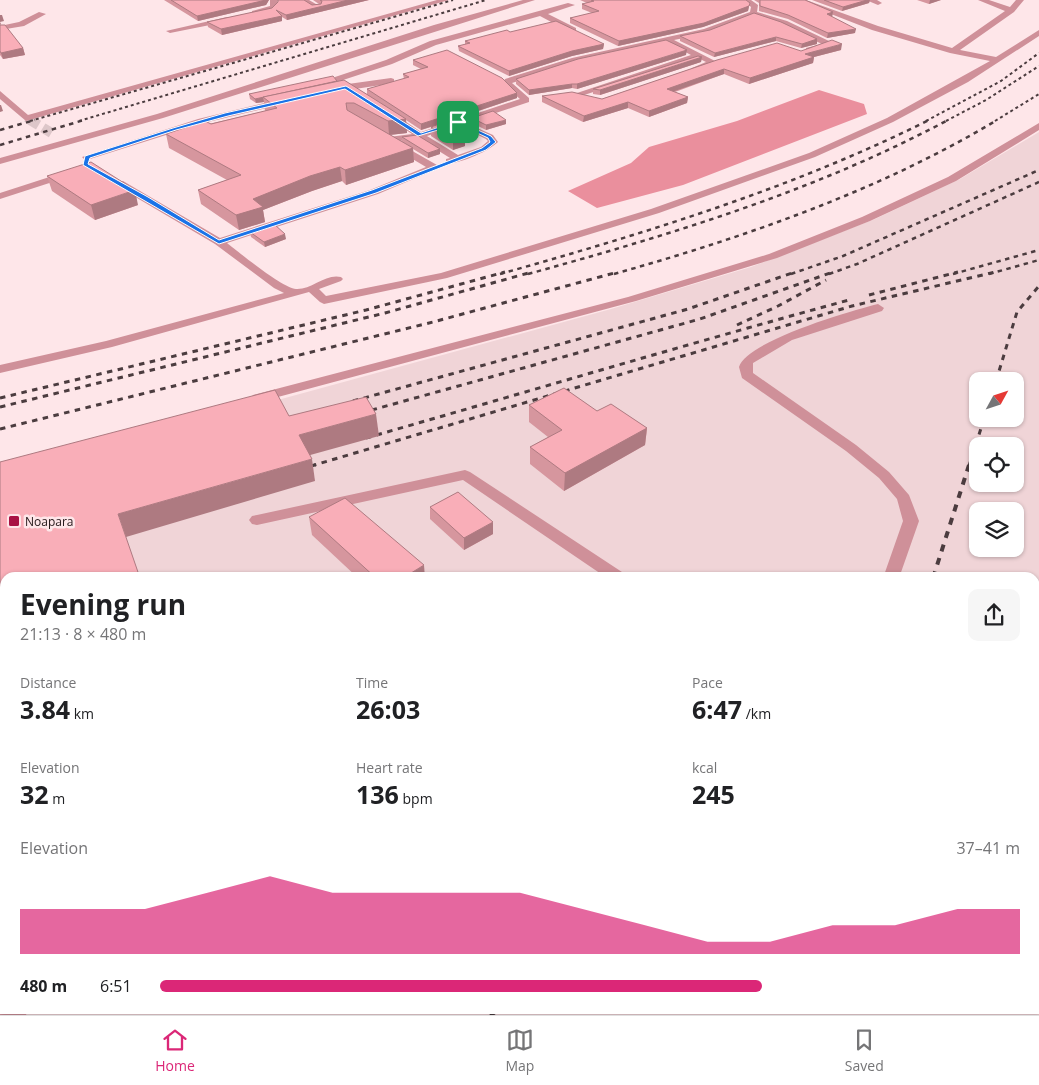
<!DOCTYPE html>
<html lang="en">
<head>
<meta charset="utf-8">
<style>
  body { margin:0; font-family:"Open Sans",sans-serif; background:#f6f6f6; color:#202124; height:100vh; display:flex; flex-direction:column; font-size:19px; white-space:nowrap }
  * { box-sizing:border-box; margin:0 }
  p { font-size:16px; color:#757577 }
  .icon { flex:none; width:28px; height:28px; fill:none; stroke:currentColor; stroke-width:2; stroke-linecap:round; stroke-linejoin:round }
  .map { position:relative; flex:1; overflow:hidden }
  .side { position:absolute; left:0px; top:572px; width:1040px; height:442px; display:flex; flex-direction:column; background:#fff; border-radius:15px 15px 0 0; box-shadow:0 1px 4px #0004 }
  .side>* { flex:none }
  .needle { width:32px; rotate:50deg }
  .tools { position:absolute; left:969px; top:372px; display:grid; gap:10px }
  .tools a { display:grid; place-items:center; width:55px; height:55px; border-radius:10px; background:#fff; box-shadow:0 1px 4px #0004; font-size:25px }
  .pin { position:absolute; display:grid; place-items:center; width:42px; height:42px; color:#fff; margin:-21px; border-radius:10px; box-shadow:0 2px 8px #0006 }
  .round { display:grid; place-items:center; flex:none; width:52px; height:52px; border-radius:10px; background:#f6f6f6 }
  .summary { display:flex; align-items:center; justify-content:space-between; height:85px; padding:0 20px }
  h1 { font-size:28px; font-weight:700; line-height:38px }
  .stats { display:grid; grid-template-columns:repeat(3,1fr); gap:8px; height:85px; padding:5px 20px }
  .stats div { display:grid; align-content:center }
  .stats b { font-size:25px; font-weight:700 }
  .stats small { font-size:14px; font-weight:400 }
  .stats p { font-size:14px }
  .chart { height:140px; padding:10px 20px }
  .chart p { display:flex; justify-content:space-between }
  .chart svg { width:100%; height:90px; margin-top:5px; fill:#db2777; opacity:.7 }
  ul { padding:0 20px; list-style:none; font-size:16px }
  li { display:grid; grid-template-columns:80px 60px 1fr; align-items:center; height:38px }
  li i { height:12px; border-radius:6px; background:#db2777 }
  .dock { display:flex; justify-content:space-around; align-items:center; height:70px; border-top:1px solid #e0e0e0; background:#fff; font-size:14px; color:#757577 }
  .dock a { display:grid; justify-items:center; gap:2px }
  .dock .on { color:#db2777 }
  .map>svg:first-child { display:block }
  .built { fill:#f0d4d7; fill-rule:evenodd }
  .water { fill:#ea8f9d }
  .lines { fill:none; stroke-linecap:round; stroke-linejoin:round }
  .minor-tunnel-far1 { stroke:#ddc6c9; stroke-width:8; stroke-dasharray:8 4; stroke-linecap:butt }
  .minor-tunnel { stroke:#ddc6c9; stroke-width:10; stroke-dasharray:10 5; stroke-linecap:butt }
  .minor { fill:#cf9099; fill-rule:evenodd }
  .rail-far4 { stroke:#4b3c3f; stroke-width:2; stroke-dasharray:3 3; stroke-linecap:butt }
  .rail-far3 { stroke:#4b3c3f; stroke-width:2.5; stroke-dasharray:4.5 4.5; stroke-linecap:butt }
  .rail-far2 { stroke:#4b3c3f; stroke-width:3; stroke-dasharray:5.5 5.5; stroke-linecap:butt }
  .rail-far1 { stroke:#4b3c3f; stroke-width:4; stroke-dasharray:7 7; stroke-linecap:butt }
  .rail { stroke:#4b3c3f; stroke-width:5; stroke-dasharray:9 9; stroke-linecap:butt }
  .wall { fill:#d6969e }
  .shaded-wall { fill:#ae7a81 }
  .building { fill:#f9aeb8; stroke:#ae7a81 }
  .route { fill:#1a73e8; stroke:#fff; fill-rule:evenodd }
  .poi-dot { fill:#a81244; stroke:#fee6e9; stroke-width:2 }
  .labels { text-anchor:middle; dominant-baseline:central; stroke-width:5; stroke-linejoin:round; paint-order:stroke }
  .poi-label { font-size:12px; fill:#211416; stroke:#fee6e9; text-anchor:start }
</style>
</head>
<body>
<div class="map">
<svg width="1039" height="1015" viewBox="0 0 1039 1015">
  <rect width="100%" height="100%" fill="#fee6e9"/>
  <path class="built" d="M1039 132V1015H0V476L611 309 751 267 875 219 960 179ZM978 381H1015V419H978ZM978 446H1015V484H978ZM978 511H1015V549H978ZM5 578H1035V1010H5Z"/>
  <path class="water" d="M819 90 864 104 867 114 683 185 597 208 568 191 631 163 649 147 737 121Z"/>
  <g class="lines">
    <path class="minor-tunnel-far1" d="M26 118 32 121"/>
    <path class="minor-tunnel" d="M30 120 55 135"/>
    <g class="minor">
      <path d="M270 0H278L276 9 252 15V11L270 6Z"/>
      <path d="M300 0H309L321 7 314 9Z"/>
      <path d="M437 0H449L26 121 0 99V91L28 115Z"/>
      <path d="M523 0H535L163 118 0 164V158L157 114 434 25Z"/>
      <path d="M743 0H751L758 5 757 12 787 21 829 41 830 45 812 52H806V48L822 44 781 25 753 15 709 33 674 40 717 62 696 70 692 68 706 62 698 58 581 96 574 94 691 55 666 42 577 62 512 83 529 98V102L466 123 493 135 498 142C489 151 458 165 446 163V159L450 158 418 138 388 143 379 138 384 135 389 137 412 134 387 117V113H393L421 132 520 99 504 85 503 83 505 79 572 58 704 29 750 12 751 7ZM458 125 486 139 488 141 481 147 458 155 427 136Z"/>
      <path d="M795 0H806L878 26 952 48 1005 11 978 0H989L1010 7 1016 0H1024L1014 12 960 50 996 57 1039 30V36L968 82 893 122 815 157 659 213 447 278 324 304 320 302 309 292 112 347 0 373V365L106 341 284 293 274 288 215 244 115 185V181H123L220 238 370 190 426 167 394 148V144H400L437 165V169L378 194 227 243C240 253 282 288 296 289 311 290 326 273 341 277L343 279 341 281 319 289 326 296 441 273 651 209 809 153 887 118 990 61 950 53 872 30Z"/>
      <path d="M866 0H877L882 3 878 5Z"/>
      <path d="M568 3 575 5 548 14 576 28V32H570L540 16 436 45 392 64 343 80 348 84 391 78 394 79V83L355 89 360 93 356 96 337 88 339 86 334 79 335 77 386 60 430 41Z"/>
      <path d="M39 12 46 14 24 26 0 30V26L19 22Z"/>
      <path d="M227 17H230V21L170 33 166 31Z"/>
      <path d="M285 98 288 99V103L204 123 90 159H84L82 157 198 119Z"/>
      <path d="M1039 123V130L956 181 870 221 777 258 636 301 263 401H253L251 398 253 395 628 297 769 254 862 217 948 177Z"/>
      <path d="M68 171 73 174 71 176 0 199V193Z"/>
      <path d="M878 304 884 308 882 311 792 340 753 363V373L856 445 889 472 909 495 919 521 899 578H883L903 521 897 499 879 478 846 451 742 378 739 367C747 341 850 311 878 304Z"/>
      <path d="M465 470 470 472 625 574 627 578H607L463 480 257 525 252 524 249 520 252 516 257 515Z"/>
      <path d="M1039 874V917L1035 915V876Z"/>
      <path d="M5 1004V1010H28L26 1015H0V1007Z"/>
    </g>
    <g class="rail-far4">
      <path d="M30 121 453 0"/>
      <path d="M79 121 486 0"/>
      <path d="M926 121 1001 81 1039 53"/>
      <path d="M946 121 986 100 1039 66"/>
      <path d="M995 121 1039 94"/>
    </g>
    <g class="rail-far3">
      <path d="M0 130 35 120"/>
      <path d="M0 145 84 120"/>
      <path d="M500 274C646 233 793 188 929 120"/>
      <path d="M528 274C673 234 815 191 948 120"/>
      <path d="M614 274C745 237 879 191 997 120"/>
      <path d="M791 274 843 256 1039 170"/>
      <path d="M829 274 857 264 1039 182"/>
      <path d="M953 274 1039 250"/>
      <path d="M989 274 1039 260"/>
    </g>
    <g class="rail-far2">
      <path d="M869 295 958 272"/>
      <path d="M737 325 778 306 826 280"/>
      <path d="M996 381 1017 312 1039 286"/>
      <path d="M0 398 366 310 505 272"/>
      <path d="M353 401 688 309 795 272"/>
      <path d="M0 407 385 313 532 272"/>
      <path d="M361 413 700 319 833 272"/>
      <path d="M0 429 433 322 618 272"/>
      <path d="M366 438C527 392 687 344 849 300"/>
      <path d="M311 466 852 306 995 272"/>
      <path d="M969 466 984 419"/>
    </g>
    <g class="rail-far1">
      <path d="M301 469 315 465"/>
      <path d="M933 578 969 465"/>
    </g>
    <path class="rail" d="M490 1015 497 1010"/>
  </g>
  <g class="wall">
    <path d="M164 0H269L266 5 198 21Z"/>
    <path d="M313 0H369L287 20 282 17V21L222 35 208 27 207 22 272 8 278 2 312 5 319 4Z"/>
    <path d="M580 0H746L750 3 748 11 703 27 618 46 570 23V18L592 13 582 9V4L587 3Z"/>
    <path d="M754 0H805L833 12 832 17 855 33 827 38 788 19 759 11V3Z"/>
    <path d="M812 0H870L869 3 842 11Z"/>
    <path d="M917 0H941L929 4Z"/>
    <path d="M0 25 23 48 25 55 3 59 0 55Z"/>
    <path d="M710 30 817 39V44L801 48 776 41 714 57 680 41V36Z"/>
    <path d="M510 32 604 44 603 49 572 56 509 76 459 51 458 46 465 45V41Z"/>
    <path d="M841 50 814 57 813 63 749 84 724 74 675 92 688 97 687 103 649 117 628 108 583 122 542 102V96L602 99 717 60 801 51Z"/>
    <path d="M686 55 577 89 572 88 529 95 516 84V79Z"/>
    <path d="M702 57 701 62 600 95 593 94V89Z"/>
    <path d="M413 60 517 93V98L458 118 477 127 478 137 465 141V146L453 150 431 136V127L421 130 406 120 407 133 390 135 402 142V137L440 154 428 158 413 149 414 162 346 185 342 181 312 191 263 210 265 222 239 230 201 204 198 190 227 180 169 148 166 134 265 111 264 102 256 103 250 99 249 94 337 81 367 94V89L404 79 403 74 421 69 413 65Z"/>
    <path d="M472 118 506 124 486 130 472 123Z"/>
    <path d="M47 176 138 205 95 220 52 191Z"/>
    <path d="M250 232 286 239 265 247 251 237Z"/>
    <path d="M529 405 597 411 647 428 645 445 564 491 530 464V447L548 437 529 422Z"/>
    <path d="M430 507 493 534 464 550 430 519Z"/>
    <path d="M309 517 425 578H358L312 535Z"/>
  </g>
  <g class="shaded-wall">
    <path d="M266 0H269L266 5 198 21 197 16Z"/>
    <path d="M348 0H369L287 20 286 15Z"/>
    <path d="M867 0H870L869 3 842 11 843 7Z"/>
    <path d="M930 0H941L929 4Z"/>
    <path d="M749 6 748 11 703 27 618 46 619 41Z"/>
    <path d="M833 12 832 17 826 19 827 14Z"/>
    <path d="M0 15H2L4 21 0 22 1 24 0 25Z"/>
    <path d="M282 16V21L222 35 221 29Z"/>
    <path d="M856 29 855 33 827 38 828 33Z"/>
    <path d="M776 37V41L714 57 715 53Z"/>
    <path d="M817 39V44L801 48 802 44Z"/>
    <path d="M604 44 603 49 572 56 509 76V71L572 51Z"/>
    <path d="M842 44 841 50 814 57 813 63 749 84 750 78 805 54Z"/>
    <path d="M23 48 25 55 3 59 1 53Z"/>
    <path d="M687 50 686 55 577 89V84Z"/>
    <path d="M702 57 701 62 600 95V90Z"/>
    <path d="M724 69V74L666 94 667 89Z"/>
    <path d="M337 81 263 97 264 102 256 103 255 99Z"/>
    <path d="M572 84V88L529 95V90Z"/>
    <path d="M517 93V98L421 130V124Z"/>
    <path d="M688 97 687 103 649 117V111Z"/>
    <path d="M628 102V108L583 122 584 116Z"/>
    <path d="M0 105H1L3 111 0 112Z"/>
    <path d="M406 119 407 133 389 135 388 121Z"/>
    <path d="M506 120V124L486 130V125Z"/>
    <path d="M477 127 478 137 465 141V146L453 150V140L458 133Z"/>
    <path d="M413 148 414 162 346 185 345 170Z"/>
    <path d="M440 149V154L428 158V153Z"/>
    <path d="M340 167 342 181 312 191 263 210 265 222 239 230 236 215 253 199 310 176Z"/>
    <path d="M135 190 138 205 95 220 91 205Z"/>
    <path d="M285 234 286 239 265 247 264 242Z"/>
    <path d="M376 414 379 436 303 457 299 435Z"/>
    <path d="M647 428 645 445 564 491 565 473Z"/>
    <path d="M312 459 315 481 126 537 118 514Z"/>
    <path d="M493 522V534L464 550V538Z"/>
    <path d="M424 565 425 578H403Z"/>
    <path d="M5 641V667L0 669V643Z"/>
    <path d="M5 869V890L0 892V871Z"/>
  </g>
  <g class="building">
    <path d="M171 0H266L197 16Z"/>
    <path d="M278 0H304L312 5 321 4 322 1 320 0H348L286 15 276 10 282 16 221 29 207 22 272 8 278 2Z"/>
    <path d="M591 0H746L750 3 749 6 704 23 619 41 570 18 599 11 582 4 594 1Z"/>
    <path d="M760 0H805L833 12 827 14 856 29 828 33 788 15 760 6Z"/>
    <path d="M824 0H867L843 7Z"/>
    <path d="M754 13 781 22 817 39 802 44 776 37 715 53 680 36 710 30Z"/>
    <path d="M556 21 604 44 572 51 509 71 458 46 470 43 465 41 507 30 510 32Z"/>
    <path d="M0 25H5L23 48 1 53 0 51Z"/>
    <path d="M666 40 687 50 577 84H572L529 90 516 79 578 59Z"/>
    <path d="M832 40 842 44 805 54 814 57 750 78 724 69 667 89 688 97 649 111 628 102 584 116 542 96 572 92 602 99 717 60 777 43 801 51Z"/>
    <path d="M447 50 502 78 517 93 421 124 367 89 409 77 403 74 428 67 413 60Z"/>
    <path d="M698 56 702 57 600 90 593 89Z"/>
    <path d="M333 76 337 81 255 99 249 94Z"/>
    <path d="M344 80 406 119 388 121 354 103H346L347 110 413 148 345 170 340 167 310 176 253 199 263 207 236 215 198 190 241 175 166 134 205 121 211 124 277 108 263 97Z"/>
    <path d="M493 111 506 120 486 125 472 118Z"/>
    <path d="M458 117 477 127 458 133 465 136 453 140 431 127Z"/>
    <path d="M417 135 440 149 428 153 402 137Z"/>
    <path d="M91 162 135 190 91 205 47 176Z"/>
    <path d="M274 224 285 234 264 242 250 232Z"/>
    <path d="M564 388 597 411 611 404 647 428 565 473 530 447 562 430 529 405Z"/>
    <path d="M275 390 289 416 366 397 376 414 299 435 312 459 118 514 140 578H5V641L0 643V462Z"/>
    <path d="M458 492 493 522 464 538 430 507Z"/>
    <path d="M345 498 424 565 403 578H376L309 517Z"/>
    <path d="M5 748V869L0 871V750Z"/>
  </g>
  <path class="route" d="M346 86 421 133 458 121 491 136 496 142 486 150 376 193 219 244 83 165 85 156 173 128 225 113ZM345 89 418 136 458 124 488 138 490 142 482 148 372 190 219 240 148 197 88 164 90 158 176 130 228 116Z"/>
  <rect class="poi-dot" x="8" y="515" width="12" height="12" rx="2.5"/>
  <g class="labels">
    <g class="poi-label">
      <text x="25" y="521">Noapara</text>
    </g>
  </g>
</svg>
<div class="tools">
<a><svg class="needle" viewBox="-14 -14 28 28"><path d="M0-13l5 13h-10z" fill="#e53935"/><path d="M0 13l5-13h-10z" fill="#757577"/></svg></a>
<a><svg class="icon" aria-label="locate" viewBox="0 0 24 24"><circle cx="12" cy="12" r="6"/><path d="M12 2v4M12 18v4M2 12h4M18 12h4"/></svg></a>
<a><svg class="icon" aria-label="layers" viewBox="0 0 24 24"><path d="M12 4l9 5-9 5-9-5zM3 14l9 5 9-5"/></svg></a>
</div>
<div class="pin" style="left:458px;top:122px;background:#1e9e55"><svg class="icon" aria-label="arrive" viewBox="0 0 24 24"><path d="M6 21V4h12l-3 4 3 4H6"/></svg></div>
<section class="side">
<div class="summary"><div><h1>Evening run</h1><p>21:13 · 8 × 480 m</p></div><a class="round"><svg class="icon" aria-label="share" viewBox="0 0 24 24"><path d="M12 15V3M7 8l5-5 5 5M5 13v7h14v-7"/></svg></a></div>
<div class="stats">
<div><p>Distance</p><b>3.84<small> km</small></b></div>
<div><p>Time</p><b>26:03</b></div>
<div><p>Pace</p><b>6:47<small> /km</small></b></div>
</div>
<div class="stats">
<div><p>Elevation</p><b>32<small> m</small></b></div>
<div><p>Heart rate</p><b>136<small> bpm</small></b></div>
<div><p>kcal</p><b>245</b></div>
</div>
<div class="chart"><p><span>Elevation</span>37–41 m</p>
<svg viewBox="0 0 160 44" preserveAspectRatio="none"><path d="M0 44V22L10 22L20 22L30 14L40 6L50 14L60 14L70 14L80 14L90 22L100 30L110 38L120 38L130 30L140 30L150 22L160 22V44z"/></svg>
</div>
<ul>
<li><b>480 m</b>6:51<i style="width:70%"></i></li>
</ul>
</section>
</div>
<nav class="dock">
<a class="on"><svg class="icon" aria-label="home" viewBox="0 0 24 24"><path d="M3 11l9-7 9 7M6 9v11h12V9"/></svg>Home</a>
<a><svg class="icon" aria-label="map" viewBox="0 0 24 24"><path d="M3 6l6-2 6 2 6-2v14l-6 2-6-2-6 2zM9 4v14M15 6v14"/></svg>Map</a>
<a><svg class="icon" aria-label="saved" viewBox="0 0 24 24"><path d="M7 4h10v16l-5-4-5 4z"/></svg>Saved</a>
</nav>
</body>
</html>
